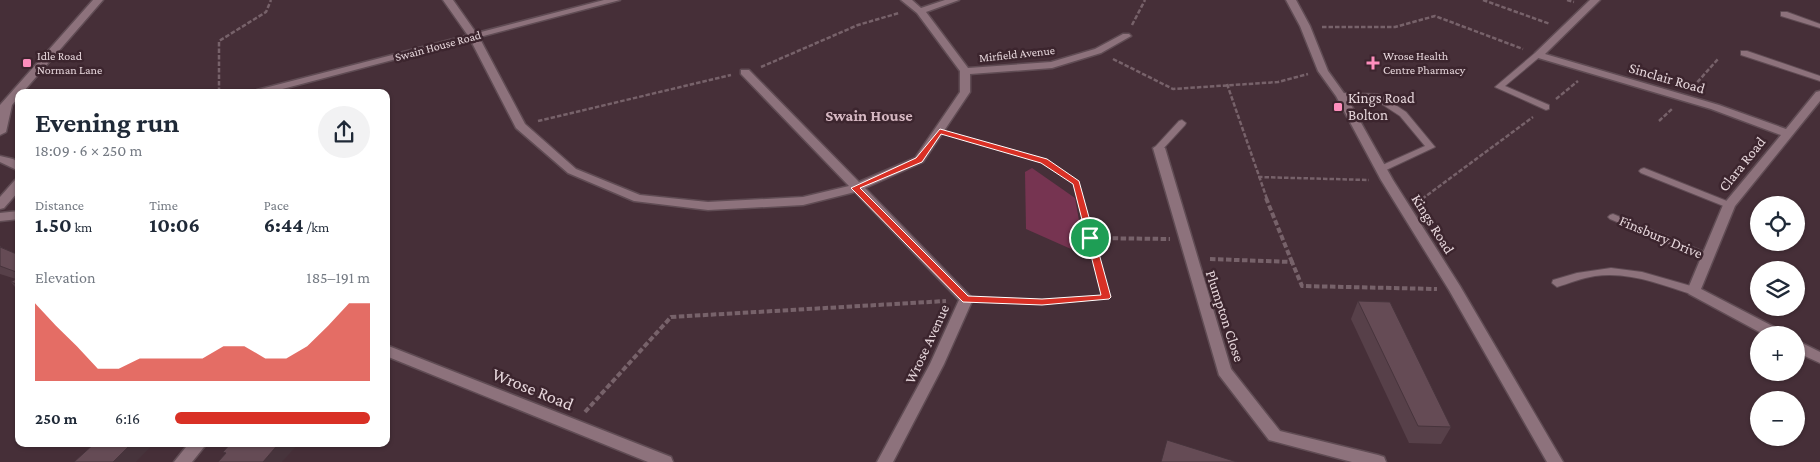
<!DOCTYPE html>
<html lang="en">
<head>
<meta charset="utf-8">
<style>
  body { margin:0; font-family:"Crimson Pro",serif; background:#f2f2f3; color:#1f2937; height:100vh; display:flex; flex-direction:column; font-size:19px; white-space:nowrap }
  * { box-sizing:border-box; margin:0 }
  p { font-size:16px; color:#747a83 }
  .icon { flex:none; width:28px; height:28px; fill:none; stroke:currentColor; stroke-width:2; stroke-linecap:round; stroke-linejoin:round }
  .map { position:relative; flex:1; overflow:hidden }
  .side { position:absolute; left:15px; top:89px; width:375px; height:358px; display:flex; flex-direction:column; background:#fff; border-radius:10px; box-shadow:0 1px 4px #0004 }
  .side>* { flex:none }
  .fabs { position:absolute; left:1750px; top:196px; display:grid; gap:10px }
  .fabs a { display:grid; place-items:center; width:55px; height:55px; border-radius:50%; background:#fff; box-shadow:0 1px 4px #0004; font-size:25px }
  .pin { position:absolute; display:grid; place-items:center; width:42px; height:42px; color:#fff; margin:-21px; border:2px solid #fff; border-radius:50%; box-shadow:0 1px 5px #0007 }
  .round { display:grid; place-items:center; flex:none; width:52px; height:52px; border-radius:26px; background:#f2f2f3 }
  .head { display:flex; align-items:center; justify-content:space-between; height:85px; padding:0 20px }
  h1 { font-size:28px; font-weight:700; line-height:38px }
  .metrics { display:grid; grid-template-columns:repeat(3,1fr); gap:8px; height:85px; padding:5px 20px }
  .metrics div { display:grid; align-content:center }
  .metrics b { font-size:21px; font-weight:700 }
  .metrics small { font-size:14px; font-weight:400 }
  .metrics p { font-size:14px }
  .chart { height:140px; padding:10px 20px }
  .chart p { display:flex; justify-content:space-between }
  .chart svg { width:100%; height:90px; margin-top:5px; fill:#d93025; opacity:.7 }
  ul { padding:0 20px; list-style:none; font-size:16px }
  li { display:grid; grid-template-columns:80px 60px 1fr; align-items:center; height:38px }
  li i { height:12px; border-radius:6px; background:#d93025 }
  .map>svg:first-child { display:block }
  .green { fill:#763451 }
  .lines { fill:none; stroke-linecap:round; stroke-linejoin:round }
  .lane-casing { stroke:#604c54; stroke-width:2 }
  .street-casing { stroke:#604c54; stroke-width:3 }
  .secondary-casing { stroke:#604c54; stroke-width:3 }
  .path-far1 { stroke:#77626a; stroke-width:2.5; stroke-dasharray:4.5 2; stroke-linecap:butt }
  .path { stroke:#77626a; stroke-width:4; stroke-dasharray:5.5 2.5; stroke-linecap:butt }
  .lane { fill:#8d727c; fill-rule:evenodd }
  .street { fill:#8d727c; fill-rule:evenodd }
  .secondary { fill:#8d727c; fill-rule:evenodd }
  .wall { fill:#574049 }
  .shaded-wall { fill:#47343c }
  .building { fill:#654b55; stroke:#47343c }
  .route { fill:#d93025; stroke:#fff; fill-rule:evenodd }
  .poi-dot { fill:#fe8ebd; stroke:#3c252e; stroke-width:2 }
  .labels { text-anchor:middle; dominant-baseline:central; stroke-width:5; stroke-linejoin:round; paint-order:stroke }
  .far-street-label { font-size:12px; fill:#e6d6db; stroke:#3c252e }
  .far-poi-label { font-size:12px; fill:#e6d6db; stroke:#3c252e; text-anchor:start }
  .street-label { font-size:15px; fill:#e6d6db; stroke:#3c252e }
  .poi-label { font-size:15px; fill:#e6d6db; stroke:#3c252e; text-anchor:start }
  .neighbourhood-label { font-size:16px; font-weight:bold; fill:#d6b8c2; stroke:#3c252e }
  .near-street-label { font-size:18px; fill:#e6d6db; stroke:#3c252e }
</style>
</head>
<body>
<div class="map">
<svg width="1820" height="462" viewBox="0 0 1820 462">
  <rect width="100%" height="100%" fill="#462f38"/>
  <path class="green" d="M1032 168 1075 198 1083 243 1071 249 1026 229 1025 172Z"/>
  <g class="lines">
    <g class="lane-casing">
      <g id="lane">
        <path d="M1781 12H1787L1820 24V28L1781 16Z"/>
        <path d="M1741 51H1747L1820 76V81L1741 55Z"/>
        <path d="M1535 53H1538L1542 55 1505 86 1549 105V109L1546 110 1495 87Z"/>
        <path d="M1341 93 1379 94 1406 112 1435 147 1384 171H1378L1376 169 1378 167 1425 146 1400 116 1374 99 1338 98V94Z"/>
        <path d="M1182 120 1186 123 1185 125 1162 150H1156L1154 148 1156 146 1179 121Z"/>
        <path d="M1644 168 1732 203 1734 205 1729 208 1726 207 1641 173 1639 171 1641 169Z"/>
        <path d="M1613 214 1712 255 1713 257 1708 260 1704 259 1610 219 1608 217 1610 215Z"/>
        <path d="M1611 268 1642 272 1698 288 1699 291 1698 294 1694 295C1662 285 1629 271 1595 276 1582 278 1570 283 1557 287L1552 283 1553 280 1577 273Z"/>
      </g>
    </g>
    <g class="street-casing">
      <g id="street">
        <path d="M443 0H453L479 37 525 124 576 169 640 195 708 202 803 197 849 186 741 74V70H749L859 182 915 158 960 92V71L917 13 901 0H912L921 8 945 0H959L926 12 968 68 1051 62 1095 49 1123 34H1129L1131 36 1101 53 1052 68 970 74V92L923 162 865 188 973 299 944 364 893 462H877L930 364 959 300 855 192 803 205 708 210 634 201 568 173 516 128 469 37Z"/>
        <path d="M1590 0H1600L1545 54 1719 105 1786 129 1816 92 1820 91V101L1735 206 1701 289 1782 331 1784 335H1765L1689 294 1687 291 1723 205 1781 135 1711 109 1535 57V53Z"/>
        <path d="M1159 145 1165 148 1231 369 1280 431 1378 455 1384 457 1386 462H1352L1269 440 1219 375 1153 148Z"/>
        <path d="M1796 340 1820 352V363L1796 352Z"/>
        <path d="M190 442H208L192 462H174Z"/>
      </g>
    </g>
    <g class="secondary-casing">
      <g id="secondary">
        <path d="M93 0H103L23 92H19V97L12 105 6 132 0 135V105Z"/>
        <path d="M604 0H620L271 92H256L257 90Z"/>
        <path d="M1286 0H1296L1310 26 1328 71 1346 96 1393 180 1460 286 1563 462H1547L1449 290 1381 180 1336 96 1318 71 1300 26Z"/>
        <path d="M0 156 13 159 19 163V171L0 162Z"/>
        <path d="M19 179V191L4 208 0 209V197L15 180Z"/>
        <path d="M19 211V219L0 221V213Z"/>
        <path d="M386 345 671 457 673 462H648L386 356Z"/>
      </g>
    </g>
    <g class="path-far1">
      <path d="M1483 0 1550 24"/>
      <path d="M1567 0 1574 2"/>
      <path d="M1132 25 1145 0"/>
      <path d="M1322 27H1395L1435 16 1523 49"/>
      <path d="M1113 59 1173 89 1278 82 1308 74"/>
      <path d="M761 67 858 25 899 13"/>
      <path d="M1227 84 1267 199"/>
      <path d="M1693 87 1718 59"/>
      <path d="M219 92V41L266 12 271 0"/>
      <path d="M1556 99 1578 81"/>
      <path d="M538 121 731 75"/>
      <path d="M1659 121 1673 108"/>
      <path d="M954 136 1044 161 1076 183 1080 199"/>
      <path d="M1258 177 1369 180"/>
      <path d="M1422 199 1533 117"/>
    </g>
    <g class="path">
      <path d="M1080 198 1090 238"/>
      <path d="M1266 198 1292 262"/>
      <path d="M1418 202 1424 198"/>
      <path d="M1210 259 1292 262 1302 286 1437 289"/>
      <path d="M982 300 1042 302 1106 297 1090 238 1170 239"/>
      <path d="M585 412 671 317 946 301"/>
    </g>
    <use href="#lane" class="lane"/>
    <use href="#street" class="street"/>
    <use href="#secondary" class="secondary"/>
  </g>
  <g class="wall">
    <path d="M0 246 1 247 19 255V292L11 282 16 279 0 274Z"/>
    <path d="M1358 301 1451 427 1441 444 1409 443 1351 319Z"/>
  </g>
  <g class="shaded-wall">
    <path d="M133 442H155L136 462H113Z"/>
    <path d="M280 442H300L282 462H263Z"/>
  </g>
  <g class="building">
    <path d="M0 247 19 255V273L0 266Z"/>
    <path d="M19 277V285L11 282Z"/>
    <path d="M1358 301 1390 302 1451 427 1418 426Z"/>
    <path d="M1167 440 1237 462H1161Z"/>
    <path d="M96 442H133L113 462H74Z"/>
    <path d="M232 442H280L263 462H218L226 453 223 452Z"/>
  </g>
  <path class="route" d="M940 129 1047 159 1079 181 1111 297 1109 299 1042 305 963 302 851 188 916 158ZM941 134 1041 163 1073 184 1101 295 1042 299 968 296 860 188 922 162Z"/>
  <g class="poi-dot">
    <rect x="22" y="58" width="10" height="10" rx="2.5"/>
    <path d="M1370.5 55.5h5v5h5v5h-5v5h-5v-5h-5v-5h5z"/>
    <rect x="1333" y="102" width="10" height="10" rx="2.5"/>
  </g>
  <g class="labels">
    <g class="far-street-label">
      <text transform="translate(438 46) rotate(-15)">Swain House Road</text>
      <text transform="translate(1017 54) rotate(-6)">Mirfield Avenue</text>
    </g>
    <g class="far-poi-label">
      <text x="37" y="56">Idle Road<tspan x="37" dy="14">Norman Lane</tspan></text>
      <text x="1383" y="56">Wrose Health<tspan x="1383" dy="14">Centre Pharmacy</tspan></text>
    </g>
    <g class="street-label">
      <text transform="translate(1667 78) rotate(16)">Sinclair Road</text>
      <text transform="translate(1742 164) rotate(-51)">Clara Road</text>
      <text transform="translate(1433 224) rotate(58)">Kings Road</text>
      <text transform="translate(1661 237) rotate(23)">Finsbury Drive</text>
      <text transform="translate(1225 316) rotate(72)">Plumpton Close</text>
      <text transform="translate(927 344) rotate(-65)">Wrose Avenue</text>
    </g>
    <g class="poi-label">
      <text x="1348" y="98">Kings Road<tspan x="1348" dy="17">Bolton</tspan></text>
    </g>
    <g class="neighbourhood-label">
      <text x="869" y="115">Swain House</text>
    </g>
    <g class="near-street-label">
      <text transform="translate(533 389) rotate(22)">Wrose Road</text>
    </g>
  </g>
</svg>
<div class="fabs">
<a><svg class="icon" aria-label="locate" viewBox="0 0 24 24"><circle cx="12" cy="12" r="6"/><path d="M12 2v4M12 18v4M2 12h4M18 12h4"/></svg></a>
<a><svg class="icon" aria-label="layers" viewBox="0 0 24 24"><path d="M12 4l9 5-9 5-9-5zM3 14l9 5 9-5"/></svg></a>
<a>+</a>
<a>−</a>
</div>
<div class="pin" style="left:1090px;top:238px;background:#1e9e55"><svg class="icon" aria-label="arrive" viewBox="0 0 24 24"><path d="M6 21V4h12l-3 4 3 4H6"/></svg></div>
<section class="side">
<div class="head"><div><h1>Evening run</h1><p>18:09 · 6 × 250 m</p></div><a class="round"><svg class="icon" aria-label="share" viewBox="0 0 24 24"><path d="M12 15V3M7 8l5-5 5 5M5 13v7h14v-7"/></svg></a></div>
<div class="metrics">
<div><p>Distance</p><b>1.50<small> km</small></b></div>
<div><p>Time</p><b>10:06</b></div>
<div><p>Pace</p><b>6:44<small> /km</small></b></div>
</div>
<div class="chart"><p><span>Elevation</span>185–191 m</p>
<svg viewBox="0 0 160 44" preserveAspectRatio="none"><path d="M0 44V6L10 17L20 27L30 38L40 38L50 33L60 33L70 33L80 33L90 27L100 27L110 33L120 33L130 27L140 17L150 6L160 6V44z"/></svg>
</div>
<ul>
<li><b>250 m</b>6:16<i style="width:100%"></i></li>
</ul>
</section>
</div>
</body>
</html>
